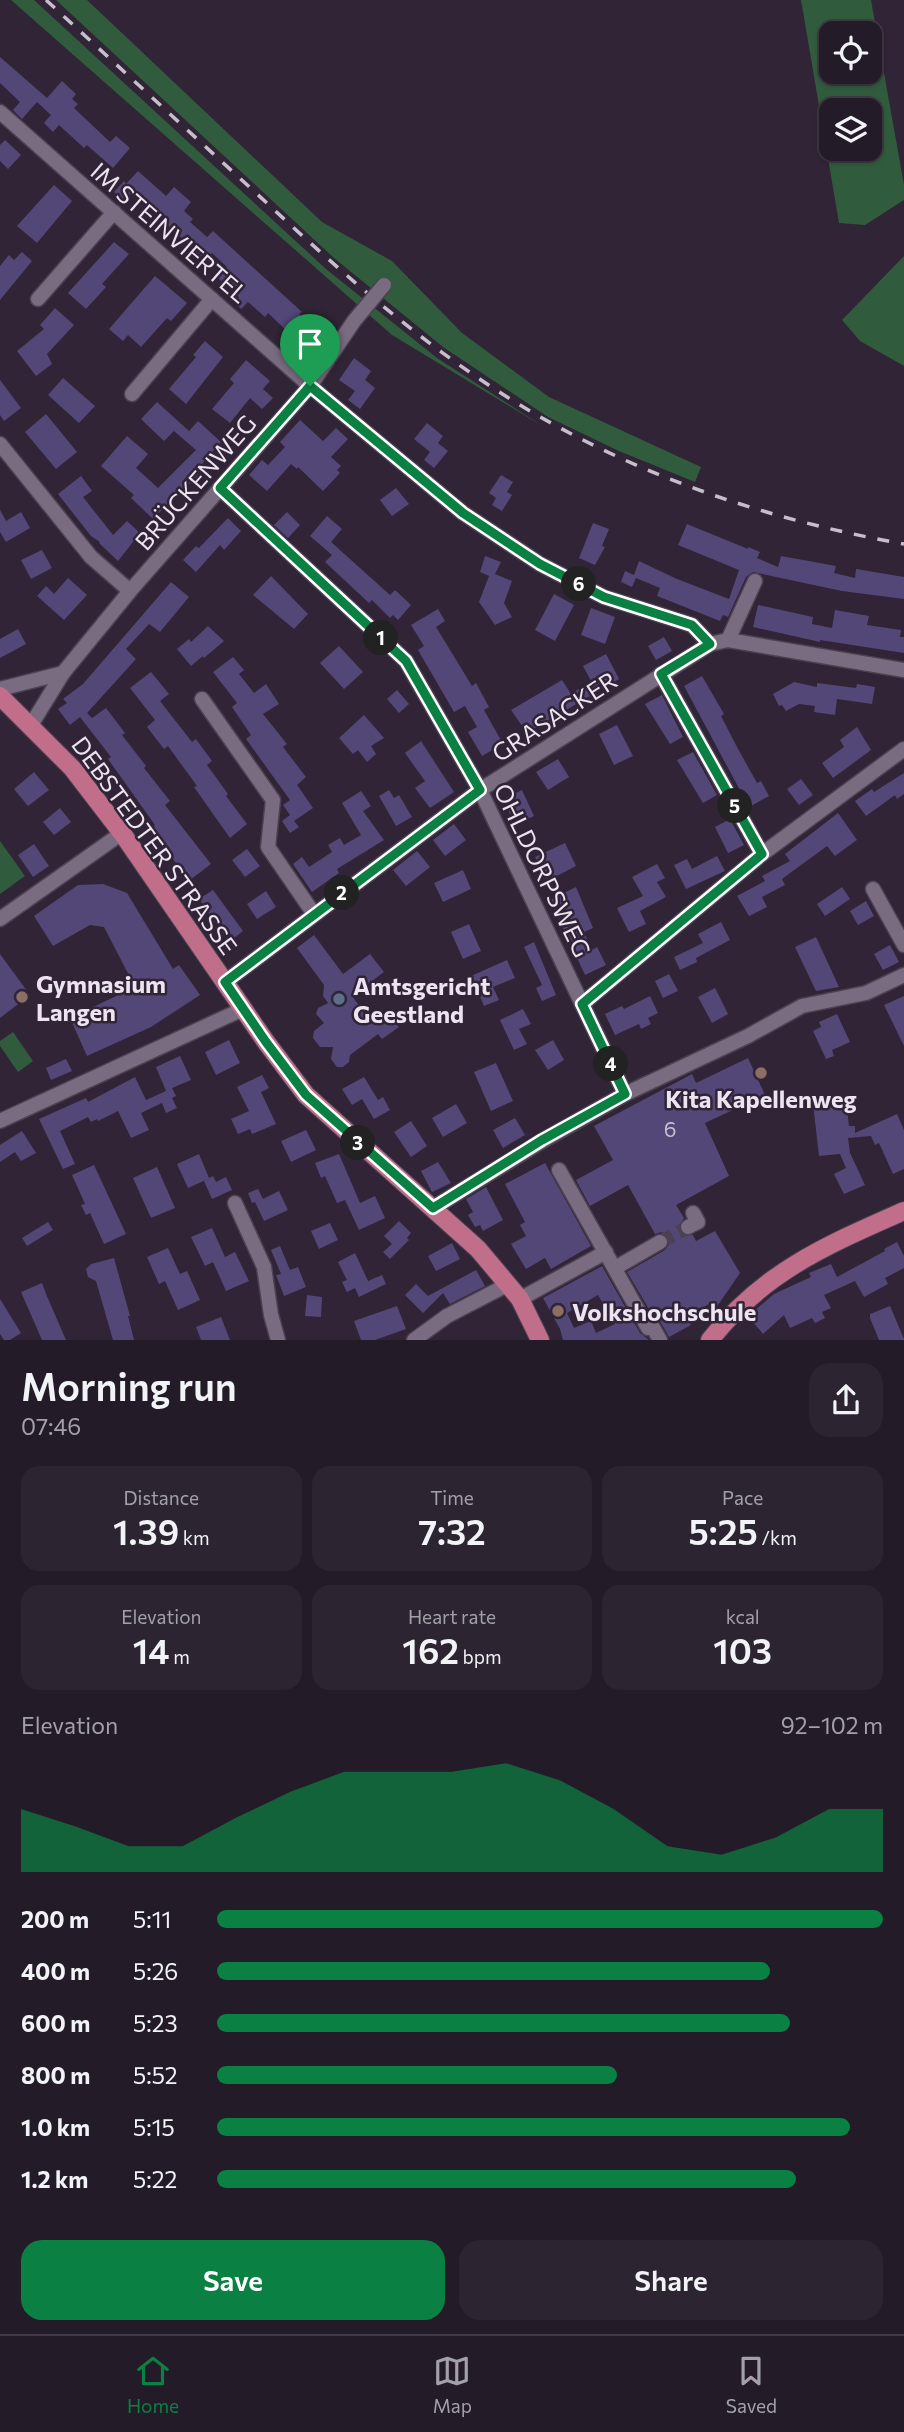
<!DOCTYPE html>
<html lang="en">
<head>
<meta charset="utf-8">
<style>
  body { margin:0; font-family:Commissioner,sans-serif; background:#2c2430; color:#f1f3f6; height:100vh; display:flex; flex-direction:column; font-size:26px; white-space:nowrap }
  * { box-sizing:border-box; margin:0 }
  p { font-size:23px; color:#a3a1a8 }
  .icon { flex:none; width:38px; height:38px; fill:none; stroke:currentColor; stroke-width:2; stroke-linecap:round; stroke-linejoin:round }
  .map { position:relative; height:1340px; overflow:hidden }
  .side { display:flex; flex-direction:column; background:#241b28; flex:1 }
  .side>* { flex:none }
  .controls { position:absolute; left:819px; top:21px; display:grid; gap:14px }
  .controls a { display:grid; place-items:center; width:63px; height:63px; border-radius:14px; background:#241b28; box-shadow:0 2px 5px #0004,0 0 0 2px #413945; font-size:35px }
  .pin { position:absolute; display:grid; place-items:center; width:60px; height:60px; color:#fff; margin:-72px -30px; border-radius:50% 50% 50% 0; rotate:-45deg; box-shadow:0 0 7px #0007 }
  .pin .icon { rotate:45deg }
  .km { position:absolute; width:35px; height:35px; margin:-18px; border-radius:50%; background:#222; color:#fff; font-size:19px; line-height:35px; text-align:center }
  .round { display:grid; place-items:center; flex:none; width:74px; height:74px; border-radius:21px; background:#2c2430 }
  .head { display:flex; align-items:center; justify-content:space-between; height:119px; padding:0 21px }
  h1 { font-size:38px; font-weight:600; line-height:52px }
  .stats { display:grid; grid-template-columns:repeat(3,1fr); gap:10px; height:119px; padding:7px 21px }
  .stats div { display:grid; align-content:center; border-radius:18px; background:#2c2430; text-align:center }
  .stats b { font-size:35px; font-weight:600 }
  .stats small { font-size:19px; font-weight:400 }
  .stats p { font-size:19px }
  .chart { height:196px; padding:14px 21px }
  .chart p { display:flex; justify-content:space-between }
  .chart svg { width:100%; height:126px; margin-top:7px; fill:#0b8043; opacity:.7 }
  .action { display:flex; gap:14px; margin-top:auto; padding:14px 21px }
  .action a { flex:1; height:80px; border-radius:21px; background:#0b8043; color:#fff; font-size:28px; font-weight:600; line-height:80px; text-align:center }
  .action a+a { background:#2c2430; color:#f1f3f6 }
  ul { padding:0 21px; list-style:none; font-size:23px }
  li { display:grid; grid-template-columns:112px 84px 1fr; align-items:center; height:52px }
  li i { height:18px; border-radius:9px; background:#0b8043 }
  .tab-bar { display:flex; justify-content:space-around; align-items:center; height:98px; border-top:2px solid #413945; background:#241b28; font-size:19px; color:#a3a1a8 }
  .tab-bar a { display:grid; justify-items:center; gap:4px }
  .tab-bar .current { color:#0b8043 }
  .map>svg:first-child { display:block }
  .green { fill:#315b3d; fill-rule:evenodd }
  .building { fill:#534777; fill-rule:evenodd }
  .lines { fill:none; stroke-linecap:round; stroke-linejoin:round }
  .minor-tunnel { stroke:#4c4152; stroke-width:14; stroke-dasharray:14 7; stroke-linecap:butt }
  .minor-casing { stroke:#4b4150; stroke-width:17 }
  .major-casing { stroke:#4b4150; stroke-width:20 }
  .minor { stroke:#796b80; stroke-width:14 }
  .major { stroke:#c06e8a; stroke-width:18 }
  .rail { stroke:#c7becc; stroke-width:3.5; stroke-dasharray:12 12; stroke-linecap:butt }
  .minor-bridge-casing { stroke:#4b4150; stroke-width:17; stroke-linecap:butt }
  .minor-bridge { stroke:#796b80; stroke-width:14 }
  .route-casing { stroke:#fff; stroke-width:14 }
  .route { stroke:#0b8043; stroke-width:9 }
  .education-dot { fill:#8d6e63; stroke:#302436; stroke-width:2.5 }
  .service-dot { fill:#5c6f8a; stroke:#302436; stroke-width:2.5 }
  .labels { text-anchor:middle; dominant-baseline:central; stroke-width:5; stroke-linejoin:round; paint-order:stroke }
  .number-label { font-size:21px; fill:#c6bdd2 }
  .street-label { font-size:24px; fill:#ece4f0; stroke:#302436 }
  .poi-label { font-size:24px; font-weight:bold; fill:#ece4f0; stroke:#302436; text-anchor:start }
</style>
</head>
<body>
<div class="map">
<svg width="904" height="1340" viewBox="0 0 904 1340">
  <rect width="100%" height="100%" fill="#302436"/>
  <g class="green">
    <path d="M11 0H34L326 269 437 358 544 427 392 335Z"/>
    <path d="M56 0H87L322 222 392 261 462 333 549 397 701 467 695 482 619 451 548 417 443 347 334 258Z"/>
    <path d="M801 0H871L904 185V200L865 225 839 223ZM870 33V72H831V33ZM870 110V149H831V110Z"/>
    <path d="M904 256V366L860 341 842 320Z"/>
    <path d="M0 841 25 876 0 894Z"/>
    <path d="M13 1032 33 1061 18 1072 0 1046V1041Z"/>
  </g>
  <g class="building">
    <path d="M0 57 47 98 62 81 76 94 72 99 78 104 74 108 110 142 116 136 130 148 113 168 87 145 84 148 59 125 53 132 44 123 51 115 37 102 22 119 13 110 20 102 0 83Z"/>
    <path d="M5 140 21 155 8 169 0 161V145Z"/>
    <path d="M138 171 166 196 174 187 191 202 184 211 193 219 190 222 207 237 213 231 302 312 299 314 315 330 297 350 286 340 291 335 268 313 265 317 248 302 241 309 234 303 239 297 218 278 227 267 212 253 206 260 132 193 124 201 114 192 124 181 126 184Z"/>
    <path d="M54 185 72 201 37 243 17 226Z"/>
    <path d="M114 242 129 254 102 284 106 287 86 309 68 293Z"/>
    <path d="M22 252 32 261 0 300V266L9 255 14 260Z"/>
    <path d="M155 276 187 303 171 321 167 318 141 347 128 335 123 341 109 329Z"/>
    <path d="M55 308 74 325 47 354 52 364 36 376 17 351 44 329 40 325Z"/>
    <path d="M205 341 223 357 186 404 169 389 196 357 193 355Z"/>
    <path d="M354 358 371 371 365 380 375 388 360 409 348 400 355 391 339 380Z"/>
    <path d="M246 360 270 381 263 389 273 398 262 409 250 398 230 423 212 409 234 383 230 379Z"/>
    <path d="M63 378 95 406 79 423 48 395Z"/>
    <path d="M0 380 21 408 4 421 0 415Z"/>
    <path d="M157 402 189 431 198 421 221 442 196 471 199 475 183 490 182 489 153 519 131 498 134 495 101 466 127 436 148 454 136 468 158 488 196 450 174 431 164 441 141 419Z"/>
    <path d="M46 414 77 452 56 469 25 432Z"/>
    <path d="M300 420 323 441 336 428 348 439 331 457 341 466 337 470 340 473 323 491 298 467 297 469 291 464 267 491 249 475 262 460 268 465 285 447 280 442Z"/>
    <path d="M427 423 443 436 438 443 448 451 434 468 424 460 430 452 414 439Z"/>
    <path d="M501 475 513 482 507 492 512 495 502 511 492 505 496 498 489 493Z"/>
    <path d="M81 476 92 491 83 497 113 535 127 521 140 533 118 561 99 543 100 542 91 536 58 494Z"/>
    <path d="M396 488 409 504 392 516 380 500Z"/>
    <path d="M0 510 6 521 21 512 30 528 6 542 0 532Z"/>
    <path d="M287 512 300 525 288 538 274 525Z"/>
    <path d="M327 516 342 529 331 542 390 595 395 590 411 605 398 620 393 615 390 618 372 600 369 603 325 562 332 555 310 536Z"/>
    <path d="M228 518 241 531 224 550 220 545 196 572 183 560 196 546 199 548Z"/>
    <path d="M593 523 609 529 602 546 605 547 595 565 579 558Z"/>
    <path d="M687 524 748 549V547L760 552 757 558 778 567 781 556 836 566 834 573 855 578 856 569 904 577V599L842 591 753 572 746 577 728 617 723 615 720 621 657 596 660 588 636 578 632 587 621 582 625 571 634 575 639 561 677 579 729 599 739 570 678 545Z"/>
    <path d="M42 550 52 568 31 579 21 560Z"/>
    <path d="M485 556 501 562 495 574 512 581 504 603 512 617 495 625 479 602 489 576 480 572Z"/>
    <path d="M271 576 308 614 294 629 253 595Z"/>
    <path d="M68 578 87 595 64 620 37 596 46 586 54 594Z"/>
    <path d="M171 582 189 597 160 632 149 624 126 649 136 659 87 713 92 718 106 708 125 733 122 735 146 766 144 768 170 801 165 805 211 864 190 880 149 830 155 825 108 759 111 757 80 717 70 725 58 709 67 703 63 699 83 684Z"/>
    <path d="M554 594 574 605 555 641 535 630Z"/>
    <path d="M758 605 813 617 812 624 832 628 835 610 869 616 867 625 901 630 900 637H904V653L820 640V642L753 627Z"/>
    <path d="M591 608 615 617 605 644 581 635Z"/>
    <path d="M438 609 445 621 436 627 472 686 476 683 489 707 484 710 503 744 482 756 468 732 477 727 465 706 454 712 418 650 424 646 411 625Z"/>
    <path d="M208 626 224 641 204 658 203 656 191 666 177 649 189 639 191 642Z"/>
    <path d="M18 629 26 644 0 658V639Z"/>
    <path d="M664 637 672 651 656 660 648 646Z"/>
    <path d="M339 646 363 672 344 689 320 663Z"/>
    <path d="M606 654 619 679 527 733 511 710 562 680 571 694 591 681 583 666Z"/>
    <path d="M233 657 244 670 239 674 254 693 266 684 279 704 263 714 287 744 283 747 306 777 297 785 313 808 294 821 299 827 290 833 282 821 290 815 283 805 290 800 246 739 251 735 232 707 237 703 213 672Z"/>
    <path d="M151 672 169 694 160 701 192 742 196 739 212 761 207 765 228 794 226 796 247 824 230 838 194 787 197 786 168 746 164 749 147 727 155 720 130 688Z"/>
    <path d="M702 676 724 714 721 716 737 747 757 783 761 781 769 796 749 807 684 686Z"/>
    <path d="M794 682 817 687V683L856 688 857 684 875 687 872 704 837 699 835 715 814 712 815 706 799 704 786 711 782 705 779 706 773 694Z"/>
    <path d="M397 690 409 704 399 713 387 699Z"/>
    <path d="M662 695 683 737 670 744 645 704Z"/>
    <path d="M364 715 384 738 371 746 376 754 367 762 358 750 353 754 339 738Z"/>
    <path d="M617 725 633 756 614 765 599 734Z"/>
    <path d="M857 727 871 750 833 778 822 763 844 747 840 740Z"/>
    <path d="M421 741 454 792 430 808 415 788 425 781 405 753Z"/>
    <path d="M693 752 717 795 703 803 677 760Z"/>
    <path d="M558 759 569 777 548 790 536 772Z"/>
    <path d="M34 772 49 790 28 806 14 789Z"/>
    <path d="M904 773V794L897 799 895 795 866 816 855 801 872 789 874 792Z"/>
    <path d="M801 779 813 795 799 805 787 789Z"/>
    <path d="M389 790 394 798 399 795 412 817 396 826 379 796Z"/>
    <path d="M522 790 534 816 515 825 503 799Z"/>
    <path d="M361 791 371 806 363 811 384 840 337 869 339 873 312 892 293 864 302 857 309 867 332 852 328 845 340 838 344 845 361 835 342 803Z"/>
    <path d="M60 808 71 822 54 835 43 822Z"/>
    <path d="M838 813 857 840 835 856 827 846 782 879 785 885 762 897 767 907 749 916 737 896 765 881 762 876 790 861 785 854Z"/>
    <path d="M730 819 744 845 728 853 715 827Z"/>
    <path d="M454 824 466 840 445 856 433 840Z"/>
    <path d="M565 843 576 866 547 881 535 857Z"/>
    <path d="M34 844 49 866 33 877 18 855Z"/>
    <path d="M247 849 260 866 245 877 232 860Z"/>
    <path d="M417 851 430 867 406 886 393 870Z"/>
    <path d="M717 856 725 871 686 889 674 865 687 859 692 869Z"/>
    <path d="M657 864 665 878 657 882 666 897 640 911 646 924 629 932 617 908 643 896 632 877Z"/>
    <path d="M463 870 471 889 443 902 434 883Z"/>
    <path d="M103 884 127 893 173 969 179 965 200 995 151 1027 87 1056 70 1018 135 987 104 927 90 925 53 946 34 916 78 885Z"/>
    <path d="M576 887 593 928 584 932 592 950 597 947 606 965 585 975 550 900Z"/>
    <path d="M842 887 850 899 825 916 817 904Z"/>
    <path d="M213 890 243 931 229 942 199 899Z"/>
    <path d="M266 891 276 907 257 919 247 904Z"/>
    <path d="M866 901 874 916 858 925 850 911Z"/>
    <path d="M721 922 730 940 696 958 697 962 680 970 674 957 703 943 698 934Z"/>
    <path d="M469 924 481 951 463 959 451 932Z"/>
    <path d="M314 935 343 974 370 954 384 972 352 996 371 1022 385 1014 399 1027 382 1039 378 1034 350 1055 349 1062 343 1067H337L331 1059 333 1047H320L313 1038 314 1031 324 1023 316 1014 318 1008 328 1003 323 996 324 985 297 948Z"/>
    <path d="M816 937 839 987 816 991 795 947Z"/>
    <path d="M534 942 556 995 542 1001 536 988 542 985 524 947Z"/>
    <path d="M890 945 899 962 883 970 874 954Z"/>
    <path d="M0 954 30 995 0 1018Z"/>
    <path d="M507 960 515 978 493 987 499 1000 484 1006 471 976Z"/>
    <path d="M669 974 678 991 663 998 655 981Z"/>
    <path d="M715 988 728 1014 712 1023 698 997Z"/>
    <path d="M650 996 658 1013 648 1018 651 1024 641 1029 639 1024 615 1035 605 1014 622 1006 624 1009Z"/>
    <path d="M904 996V1046L884 1005Z"/>
    <path d="M523 1009 531 1024 519 1029 527 1044 514 1050 500 1020Z"/>
    <path d="M837 1014 850 1042 832 1050 834 1056 826 1059 813 1031 821 1027 827 1041 819 1022Z"/>
    <path d="M229 1040 240 1063 216 1075 205 1052Z"/>
    <path d="M553 1040 564 1060 548 1070 535 1050Z"/>
    <path d="M180 1056 191 1080 172 1088 176 1096 172 1098 177 1108 166 1113 162 1103 141 1113 149 1130 131 1138 118 1111 98 1121 97 1119 91 1122 88 1117 60 1131 75 1164 63 1169 39 1119 86 1098 88 1102 135 1077 146 1100 166 1091 156 1067Z"/>
    <path d="M748 1058 765 1095 705 1123 729 1176 676 1205 684 1218 679 1226 682 1235H693L696 1241 715 1231 740 1273 716 1308 709 1304 686 1317 691 1325 669 1337 660 1321 653 1316 627 1272 665 1250 670 1243 668 1237 661 1232 655 1234 628 1185 590 1206 576 1180 613 1160 594 1126 692 1074 696 1083Z"/>
    <path d="M66 1059 72 1071 51 1080 46 1068Z"/>
    <path d="M496 1063 513 1101 491 1111 474 1072Z"/>
    <path d="M262 1075 269 1088 261 1092 276 1124 252 1134 250 1129 238 1134 231 1119 249 1111 237 1087Z"/>
    <path d="M364 1077 378 1100 383 1097 390 1110 374 1119 362 1099 352 1105 342 1089Z"/>
    <path d="M846 1100 849 1126H855V1133L897 1114 904 1130V1169L893 1174 879 1143 875 1145 871 1136 848 1138 850 1153 865 1185 844 1194 834 1174 846 1168 840 1154 819 1156 813 1104Z"/>
    <path d="M456 1104 467 1123 443 1137 432 1118Z"/>
    <path d="M515 1118 525 1135 503 1148 493 1130Z"/>
    <path d="M411 1121 427 1146 411 1157 394 1132Z"/>
    <path d="M306 1130 316 1150 291 1162 281 1141Z"/>
    <path d="M22 1131 36 1153 21 1161 15 1152 0 1162V1145Z"/>
    <path d="M199 1154 209 1178 213 1176 216 1182 226 1177 232 1190 212 1199 204 1181 208 1179 188 1188 177 1164Z"/>
    <path d="M339 1154 360 1203 375 1196 385 1218 359 1230 345 1200 337 1203 325 1176 321 1178 315 1163Z"/>
    <path d="M438 1162 451 1183 432 1192 421 1171Z"/>
    <path d="M545 1163 591 1246 551 1269 545 1258 526 1269 511 1244 526 1236 520 1225 525 1222 505 1184Z"/>
    <path d="M94 1165 126 1234 104 1244 90 1213 86 1215 81 1205 85 1204 72 1175Z"/>
    <path d="M157 1167 175 1208 151 1218 133 1178Z"/>
    <path d="M486 1187 503 1220 483 1231 480 1225 475 1227 468 1215 473 1212 466 1199Z"/>
    <path d="M258 1189 263 1199 279 1191 288 1210 264 1221 255 1202 252 1203 248 1193Z"/>
    <path d="M399 1221 411 1233 407 1238 409 1240 390 1259 383 1252 392 1244 384 1236Z"/>
    <path d="M48 1222 53 1230 27 1246 22 1238Z"/>
    <path d="M330 1223 338 1240 319 1249 311 1231Z"/>
    <path d="M212 1228 225 1257 235 1252 249 1281 226 1291 213 1262 205 1266 191 1237Z"/>
    <path d="M897 1242 904 1256V1268L885 1278 888 1284 864 1297 855 1281 824 1295 831 1308 822 1312 825 1318 815 1323 812 1318 790 1328 784 1315 763 1334 748 1316 774 1294 811 1277 809 1273 831 1264 837 1277 885 1251 884 1249Z"/>
    <path d="M452 1243 460 1259 436 1271 428 1256Z"/>
    <path d="M280 1246 290 1270 298 1267 306 1287 284 1296 276 1275 281 1274 271 1250Z"/>
    <path d="M168 1248 180 1274 187 1271 200 1300 178 1310 165 1281 159 1284 147 1257Z"/>
    <path d="M355 1253 368 1281 382 1275 386 1284 359 1297 355 1288 347 1292 342 1282 347 1280 338 1262Z"/>
    <path d="M114 1258 130 1316H128L134 1340H113L96 1281 88 1277 86 1269 91 1264Z"/>
    <path d="M602 1266 640 1333 649 1340H563L560 1329 543 1298ZM598 1295 615 1324 596 1333 591 1321 574 1328 567 1313Z"/>
    <path d="M476 1270 485 1286 450 1304 443 1293 423 1313 405 1295 416 1284 428 1296Z"/>
    <path d="M42 1283 46 1294 66 1340H42L21 1292Z"/>
    <path d="M307 1295 322 1297 321 1317 305 1316Z"/>
    <path d="M0 1299 21 1333 10 1340H4L0 1334Z"/>
    <path d="M397 1306 406 1329 375 1340H361L354 1321Z"/>
    <path d="M890 1306 904 1339V1340H879L870 1318V1314Z"/>
    <path d="M221 1317 230 1340H201L196 1327Z"/>
  </g>
  <g class="lines">
    <path class="minor-tunnel" d="M660 1242 688 1227"/>
    <g class="minor-casing">
      <g id="minor">
        <path d="M0 112 310 386 463 513 540 564 604 597 692 625 710 644"/>
        <path d="M38 299 114 212"/>
        <path d="M132 394 212 299"/>
        <path d="M0 444 91 557 130 591"/>
        <path d="M220 488 406 661 480 790 625 1094"/>
        <path d="M728 640 755 581"/>
        <path d="M661 674 762 854"/>
        <path d="M0 689 63 673"/>
        <path d="M202 699 273 800 268 847 314 914"/>
        <path d="M31 725 63 673 130 591 310 386 354 321"/>
        <path d="M873 889 904 945"/>
        <path d="M0 919 122 833"/>
        <path d="M225 982 480 790 710 644 728 640 904 670"/>
        <path d="M582 1004 762 854 904 749"/>
        <path d="M0 1121 243 1009"/>
        <path d="M559 1170 648 1328 652 1326 660 1340"/>
        <path d="M235 1203 264 1267 271 1315 278 1340"/>
        <path d="M433 1208 542 1141 625 1094 748 1036 802 1006 866 993 904 975"/>
        <path d="M688 1227 698 1222 693 1213"/>
        <path d="M615 1268 660 1242"/>
        <path d="M520 1299 606 1252"/>
        <path d="M414 1340 447 1316 509 1284"/>
      </g>
    </g>
    <g class="major-casing">
      <g id="major">
        <path d="M0 696 72 768 122 833 266 1042 306 1095 478 1249 520 1299 540 1340"/>
        <path d="M710 1340C763 1272 827 1245 904 1211"/>
      </g>
    </g>
    <use href="#minor" class="minor"/>
    <use href="#major" class="major"/>
    <path class="rail" d="M46 0C116 64 186 129 256 193 344 275 433 355 537 415 651 481 775 521 904 544"/>
    <g class="minor-bridge-casing">
      <path id="minor-bridge" d="M354 321 384 285"/>
    </g>
    <use href="#minor-bridge" class="minor-bridge"/>
  </g>
  <g class="lines">
    <g class="route-casing">
      <path id="route" d="M310 386 463 513 540 564 604 597 692 625 710 644 661 674 762 854 582 1004 625 1094 542 1140 433 1208 306 1095 266 1042 225 982 480 790 406 661 220 488Z"/>
    </g>
    <use href="#route" class="route"/>
  </g>
  <g class="education-dot">
    <circle cx="22" cy="997" r="7"/>
    <circle cx="761" cy="1073" r="7"/>
    <circle cx="558" cy="1311" r="7"/>
  </g>
  <circle class="service-dot" cx="339" cy="999" r="7"/>
  <g class="labels">
    <g class="number-label">
      <text x="670" y="1128">6</text>
    </g>
    <g class="street-label">
      <text transform="translate(170 232) rotate(41)">IM STEINVIERTEL</text>
      <text transform="translate(195 482) rotate(-49)">BRÜCKENWEG</text>
      <text transform="translate(554 716) rotate(-33)">GRASACKER</text>
      <text transform="translate(155 845) rotate(54)">DEBSTEDTER STRASSE</text>
      <text transform="translate(543 870) rotate(64)">OHLDORPSWEG</text>
    </g>
    <g class="poi-label">
      <text x="36" y="983">Gymnasium<tspan x="36" dy="28">Langen</tspan></text>
      <text x="353" y="985">Amtsgericht<tspan x="353" dy="28">Geestland</tspan></text>
      <text x="761" y="1098" text-anchor="middle">Kita Kapellenweg</text>
      <text x="572" y="1311">Volkshochschule</text>
    </g>
  </g>
</svg>
<div class="controls">
<a><svg class="icon" aria-label="locate" viewBox="0 0 24 24"><circle cx="12" cy="12" r="6"/><path d="M12 2v4M12 18v4M2 12h4M18 12h4"/></svg></a>
<a><svg class="icon" aria-label="layers" viewBox="0 0 24 24"><path d="M12 4l9 5-9 5-9-5zM3 14l9 5 9-5"/></svg></a>
</div>
<div class="pin" style="left:310px;top:386px;background:#1e9e55"><svg class="icon" aria-label="arrive" viewBox="0 0 24 24"><path d="M6 21V4h12l-3 4 3 4H6"/></svg></div>
<b class="km" style="left:381px;top:638px">1</b>
<b class="km" style="left:342px;top:893px">2</b>
<b class="km" style="left:358px;top:1143px">3</b>
<b class="km" style="left:611px;top:1064px">4</b>
<b class="km" style="left:735px;top:806px">5</b>
<b class="km" style="left:579px;top:584px">6</b>
</div>
<section class="side">
<div class="head"><div><h1>Morning run</h1><p>07:46</p></div><a class="round"><svg class="icon" aria-label="share" viewBox="0 0 24 24"><path d="M12 15V3M7 8l5-5 5 5M5 13v7h14v-7"/></svg></a></div>
<div class="stats">
<div><p>Distance</p><b>1.39<small> km</small></b></div>
<div><p>Time</p><b>7:32</b></div>
<div><p>Pace</p><b>5:25<small> /km</small></b></div>
</div>
<div class="stats">
<div><p>Elevation</p><b>14<small> m</small></b></div>
<div><p>Heart rate</p><b>162<small> bpm</small></b></div>
<div><p>kcal</p><b>103</b></div>
</div>
<div class="chart"><p><span>Elevation</span>92–102 m</p>
<svg viewBox="0 0 160 44" preserveAspectRatio="none"><path d="M0 44V22L10 28L20 35L30 35L40 25L50 16L60 9L70 9L80 9L90 6L100 12L110 22L120 35L130 38L140 32L150 22L160 22V44z"/></svg>
</div>
<ul>
<li><b>200 m</b>5:11<i style="width:100%"></i></li>
<li><b>400 m</b>5:26<i style="width:83%"></i></li>
<li><b>600 m</b>5:23<i style="width:86%"></i></li>
<li><b>800 m</b>5:52<i style="width:60%"></i></li>
<li><b>1.0 km</b>5:15<i style="width:95%"></i></li>
<li><b>1.2 km</b>5:22<i style="width:87%"></i></li>
</ul>
<div class="action"><a>Save</a><a>Share</a></div>
</section>
<nav class="tab-bar">
<a class="current"><svg class="icon" aria-label="home" viewBox="0 0 24 24"><path d="M3 11l9-7 9 7M6 9v11h12V9"/></svg>Home</a>
<a><svg class="icon" aria-label="map" viewBox="0 0 24 24"><path d="M3 6l6-2 6 2 6-2v14l-6 2-6-2-6 2zM9 4v14M15 6v14"/></svg>Map</a>
<a><svg class="icon" aria-label="saved" viewBox="0 0 24 24"><path d="M7 4h10v16l-5-4-5 4z"/></svg>Saved</a>
</nav>
</body>
</html>
